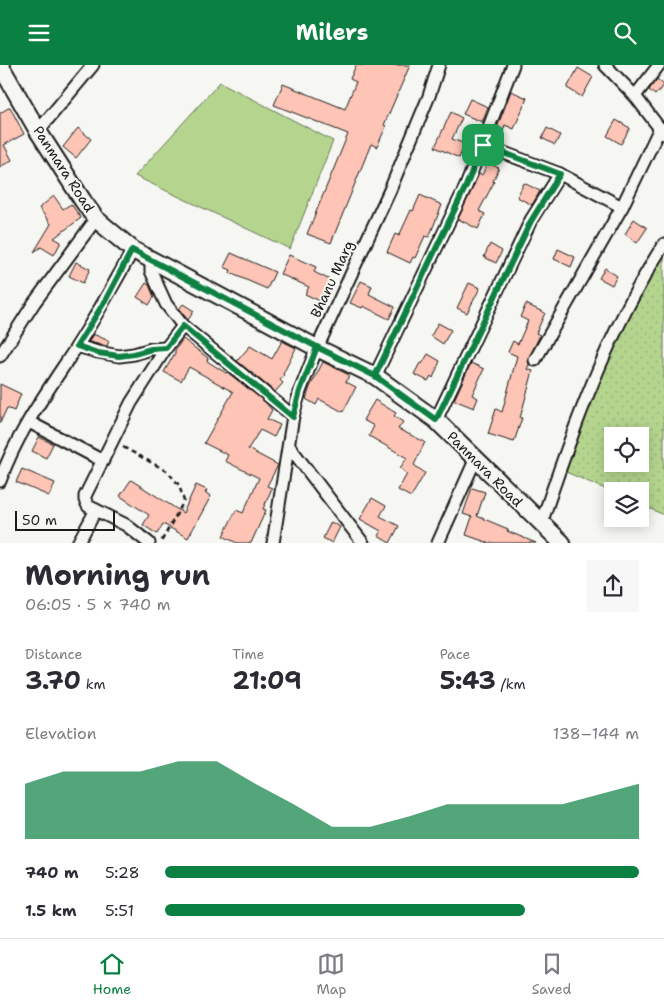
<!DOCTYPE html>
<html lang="en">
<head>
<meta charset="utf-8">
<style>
  body { margin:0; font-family:"Shantell Sans",sans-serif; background:#f7f7f7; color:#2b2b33; height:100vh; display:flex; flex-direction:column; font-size:19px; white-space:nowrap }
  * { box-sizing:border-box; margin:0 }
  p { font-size:16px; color:#7c7c81 }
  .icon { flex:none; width:28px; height:28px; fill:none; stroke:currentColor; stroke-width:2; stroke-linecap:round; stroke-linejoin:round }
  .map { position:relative; height:478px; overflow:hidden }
  .sheet { display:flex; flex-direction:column; background:#fff; flex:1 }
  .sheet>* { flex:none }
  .controls { position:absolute; left:604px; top:362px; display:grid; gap:10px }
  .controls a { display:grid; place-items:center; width:45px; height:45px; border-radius:0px; background:#fff; box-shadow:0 2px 12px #0003; font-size:25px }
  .scale { position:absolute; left:15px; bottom:12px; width:100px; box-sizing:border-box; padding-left:5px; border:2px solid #1c1c1c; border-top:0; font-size:14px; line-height:18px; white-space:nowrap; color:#1c1c1c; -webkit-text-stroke:4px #f6f6f2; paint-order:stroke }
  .pin { position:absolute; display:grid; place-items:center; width:42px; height:42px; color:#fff; margin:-21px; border-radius:10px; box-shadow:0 2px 8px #0006 }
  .round { display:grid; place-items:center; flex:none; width:52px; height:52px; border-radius:0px; background:#f7f7f7 }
  .head { display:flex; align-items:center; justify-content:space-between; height:85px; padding:0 25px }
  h1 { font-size:28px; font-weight:700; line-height:38px }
  .stats { display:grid; grid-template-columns:repeat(3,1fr); gap:8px; height:85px; padding:5px 25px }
  .stats div { display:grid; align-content:center }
  .stats b { font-size:25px; font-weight:700 }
  .stats small { font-size:14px; font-weight:400 }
  .stats p { font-size:14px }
  .chart { height:140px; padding:10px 25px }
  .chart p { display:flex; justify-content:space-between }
  .chart svg { width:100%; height:90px; margin-top:5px; fill:#0b8043; opacity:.7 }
  ul { padding:0 25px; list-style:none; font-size:16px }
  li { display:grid; grid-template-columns:80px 60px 1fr; align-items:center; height:38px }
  li i { height:12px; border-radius:6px; background:#0b8043 }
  header { display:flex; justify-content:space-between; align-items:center; height:65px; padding:0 25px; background:#0b8043; color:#fff; font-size:22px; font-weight:700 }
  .dock { display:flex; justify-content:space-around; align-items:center; height:70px; border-top:1px solid #e1e1e2; background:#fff; font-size:14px; color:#7c7c81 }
  .dock a { display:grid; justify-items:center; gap:2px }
  .dock .selected { color:#0b8043 }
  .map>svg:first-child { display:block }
  .grass { fill:url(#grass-dots); stroke:#687856; fill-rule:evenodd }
  .park { fill:#b5d58f; stroke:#687856 }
  .building { fill:#fec4b5; stroke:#1c1c1c }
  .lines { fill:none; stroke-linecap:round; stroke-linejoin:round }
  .street-casing { stroke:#1c1c1c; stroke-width:15 }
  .secondary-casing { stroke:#1c1c1c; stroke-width:20 }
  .path { stroke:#1c1c1c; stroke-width:2.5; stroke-dasharray:5 4; stroke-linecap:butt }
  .street { stroke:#f6f6f2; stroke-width:11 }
  .secondary { stroke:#f6f6f2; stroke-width:16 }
  .route-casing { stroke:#fff; stroke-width:10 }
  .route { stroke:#0b8043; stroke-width:6 }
  .labels { text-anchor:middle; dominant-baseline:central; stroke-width:4; stroke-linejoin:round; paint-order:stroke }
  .street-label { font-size:14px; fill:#1c1c1c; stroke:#f6f6f2 }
</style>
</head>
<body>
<header><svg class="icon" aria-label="menu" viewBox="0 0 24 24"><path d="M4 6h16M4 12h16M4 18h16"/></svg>Milers<svg class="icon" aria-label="search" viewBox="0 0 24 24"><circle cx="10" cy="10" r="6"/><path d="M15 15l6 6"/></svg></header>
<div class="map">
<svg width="664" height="478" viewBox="0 0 664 478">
  <defs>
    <pattern id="grass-dots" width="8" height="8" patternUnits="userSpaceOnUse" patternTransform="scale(1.25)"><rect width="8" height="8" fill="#b5d58f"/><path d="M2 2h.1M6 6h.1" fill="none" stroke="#9bb67b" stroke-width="1.8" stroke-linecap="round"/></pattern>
  </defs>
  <rect width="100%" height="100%" fill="#f6f6f2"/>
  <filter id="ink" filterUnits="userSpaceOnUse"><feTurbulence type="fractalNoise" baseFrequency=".02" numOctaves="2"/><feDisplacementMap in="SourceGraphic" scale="10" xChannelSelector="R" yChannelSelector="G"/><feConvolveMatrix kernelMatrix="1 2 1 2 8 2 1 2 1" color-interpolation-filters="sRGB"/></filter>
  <g filter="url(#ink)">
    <path class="grass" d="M664 179V450L640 439V426L612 427 559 404 579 350ZM612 371H640V399H612Z"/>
    <path class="park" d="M220 17 333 76 290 184 135 111Z"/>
    <g class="building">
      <path d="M356 0H410L384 60 386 61 377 82 371 79 331 178 307 169 348 69 274 40 283 19 345 44 356 17 350 14Z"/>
      <path d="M578 3 593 12 582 32 567 23Z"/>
      <path d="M657 14 664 20 655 30 649 25Z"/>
      <path d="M511 26 527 33 514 64 505 60 503 66 497 63Z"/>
      <path d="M470 34 488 42 482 57 463 49Z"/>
      <path d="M10 42 24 69 4 80 12 95 0 102V48Z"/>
      <path d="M451 47 462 53 452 74 465 79 459 93 435 82Z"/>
      <path d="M616 55 630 63 621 79 607 71Z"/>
      <path d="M78 63 91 74 76 93 63 82Z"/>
      <path d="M547 63 560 70 555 80 542 73Z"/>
      <path d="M488 98 499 103 493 116 494 117 479 146 485 149 478 164 458 154 479 109 482 110Z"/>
      <path d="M524 118 540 126 532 140 517 132Z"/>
      <path d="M420 130 442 140 429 172 425 171 415 193 413 192 410 198 387 187 395 169 399 171 411 145 413 146Z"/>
      <path d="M54 131 63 144 71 139 81 153 54 173 61 177 54 190 41 182 34 187 51 159 39 143Z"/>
      <path d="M634 154 647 163 637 178 625 169Z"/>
      <path d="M490 179 502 186 496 198 484 192Z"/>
      <path d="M558 184 575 192 571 202 554 194Z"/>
      <path d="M231 188 275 207 267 224 230 208 231 205 224 202Z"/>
      <path d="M289 190 316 202 314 207 330 215 320 236 305 229 309 222 280 209Z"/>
      <path d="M76 197 90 204 83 218 69 211Z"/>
      <path d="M605 203 617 211 612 220 599 213Z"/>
      <path d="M361 216 372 221 369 229 395 242 389 254 363 241 362 243 350 238Z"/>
      <path d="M146 218 149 220 154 232 149 240 137 232Z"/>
      <path d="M469 218 480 223 467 248 457 243Z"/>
      <path d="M183 239 194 246 188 255 179 244Z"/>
      <path d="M526 239 545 248 536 268 540 270 528 295 529 300 527 304 533 306 520 353H522L514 377 488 369 496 344 502 347 517 291 508 287 513 276 518 279 528 256 520 252Z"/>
      <path d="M438 258 451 265 443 279 431 271Z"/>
      <path d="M93 269 109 276 107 281 89 277Z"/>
      <path d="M183 274 208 293 207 296 226 308 227 307 265 337 272 345 267 354 280 360 274 372 260 365 248 384 278 400 267 421 272 423 263 444 266 445 251 478H237L223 471 236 445 243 448 259 413 225 396 228 390 204 378 233 327 189 302 181 316 164 307 175 288V285Z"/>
      <path d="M282 276 296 283 283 309 284 310 280 315 283 318 275 327 237 296 250 281 272 294Z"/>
      <path d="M428 289 440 296 433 313 431 311 428 316 414 309 420 298 422 299Z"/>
      <path d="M323 297 349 310 346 317 356 322 343 347 319 334 316 340 306 334 310 322Z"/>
      <path d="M471 298 484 304 472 330 478 333 474 343 454 335Z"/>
      <path d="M0 319 21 329 14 346 7 343 0 358Z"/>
      <path d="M375 335 396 348 394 351 403 357 398 364 425 377 414 400 425 408 411 432 398 425 407 409 400 403 407 393 369 371 374 361 363 355Z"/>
      <path d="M39 372 53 379 46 393 32 386Z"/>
      <path d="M22 404 55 418 49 431 16 417Z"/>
      <path d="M131 415 183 448 196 420 207 425 205 428 211 431 188 473 163 459 157 469 143 460 149 450 120 431Z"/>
      <path d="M472 423 485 427 477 451 508 464 507 466 536 478H489L466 470 472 452 463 449Z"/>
      <path d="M372 433 386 441 380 451 399 461 390 478 378 471 381 466 360 454Z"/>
      <path d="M331 457 340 462 332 478 323 473Z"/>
    </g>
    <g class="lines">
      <g class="street-casing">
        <g id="street">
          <path d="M605 0 635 31 664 69"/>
          <path d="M635 31 659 0"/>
          <path d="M38 66 93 0"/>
          <path d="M483 80 560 109 622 142"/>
          <path d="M151 195V206L166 239 183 261 293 351"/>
          <path d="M77 281 98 287 119 291 134 289 151 284 166 283"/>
          <path d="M0 291 34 238 96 154"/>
          <path d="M535 295 622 142 660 63"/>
          <path d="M375 311 466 121 513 0"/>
          <path d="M436 355 531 155 560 109"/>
          <path d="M29 357 103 396"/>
          <path d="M289 381 363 478"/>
          <path d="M0 416C17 367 49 324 77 281 97 250 115 217 133 185"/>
          <path d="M541 459C573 363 609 264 664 179"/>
          <path d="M78 478 96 445"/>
          <path d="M149 478 126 460 88 441 85 435V431L131 338 166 283 183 261"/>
          <path d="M273 478 293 351 300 326 317 283 390 125 429 31 439 0"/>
          <path d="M438 478 476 393"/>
        </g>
      </g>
      <g class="secondary-casing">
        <path id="secondary" d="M0 0 38 66 83 136 96 154 133 185 317 283 375 311 436 355 562 478"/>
      </g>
      <path class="path" d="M123 382 167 406 179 420 184 436 161 477"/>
      <use href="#street" class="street"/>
      <use href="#secondary" class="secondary"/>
    </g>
  </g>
  <g class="lines" filter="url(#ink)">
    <g class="route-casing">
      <path id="route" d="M483 80 466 121 375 311 317 282 132 185 105 236 77 281 98 288 119 291 134 289 151 284 166 283 183 261 293 352 300 326 317 282 375 311 436 355 531 156 560 109 483 80"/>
    </g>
    <use href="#route" class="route"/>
  </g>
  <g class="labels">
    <g class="street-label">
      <text transform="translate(64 104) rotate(57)">Panmara Road</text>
      <text transform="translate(332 214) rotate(-65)">Bhanu Marg</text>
      <text transform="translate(485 404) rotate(45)">Panmara Road</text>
    </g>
  </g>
</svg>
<div class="controls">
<a><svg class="icon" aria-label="locate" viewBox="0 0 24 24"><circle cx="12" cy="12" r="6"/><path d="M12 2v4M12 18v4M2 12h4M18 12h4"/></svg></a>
<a><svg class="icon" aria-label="layers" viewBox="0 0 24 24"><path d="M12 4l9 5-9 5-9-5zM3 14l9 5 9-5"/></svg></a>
</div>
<div class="scale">50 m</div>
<div class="pin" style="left:483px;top:80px;background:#1e9e55"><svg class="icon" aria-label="arrive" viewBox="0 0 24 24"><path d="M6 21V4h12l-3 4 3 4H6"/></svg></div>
</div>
<section class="sheet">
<div class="head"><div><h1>Morning run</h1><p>06:05 · 5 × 740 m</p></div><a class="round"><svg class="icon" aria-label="share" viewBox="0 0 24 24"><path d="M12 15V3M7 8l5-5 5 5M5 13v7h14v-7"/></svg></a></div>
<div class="stats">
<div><p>Distance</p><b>3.70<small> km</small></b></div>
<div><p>Time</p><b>21:09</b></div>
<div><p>Pace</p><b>5:43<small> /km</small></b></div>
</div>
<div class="chart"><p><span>Elevation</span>138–144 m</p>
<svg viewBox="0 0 160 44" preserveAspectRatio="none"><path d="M0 44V17L10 11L20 11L30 11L40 6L50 6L60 17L70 27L80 38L90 38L100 33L110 27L120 27L130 27L140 27L150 22L160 17V44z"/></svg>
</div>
<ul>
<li><b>740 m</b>5:28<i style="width:100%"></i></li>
<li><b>1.5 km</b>5:51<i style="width:76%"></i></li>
</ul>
</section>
<nav class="dock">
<a class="selected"><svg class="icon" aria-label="home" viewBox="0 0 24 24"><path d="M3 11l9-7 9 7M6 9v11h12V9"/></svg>Home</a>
<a><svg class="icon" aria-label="map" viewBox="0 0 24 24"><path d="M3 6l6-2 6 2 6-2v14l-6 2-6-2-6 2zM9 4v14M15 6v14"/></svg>Map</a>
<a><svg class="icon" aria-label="saved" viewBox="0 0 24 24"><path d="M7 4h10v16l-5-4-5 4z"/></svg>Saved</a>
</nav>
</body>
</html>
